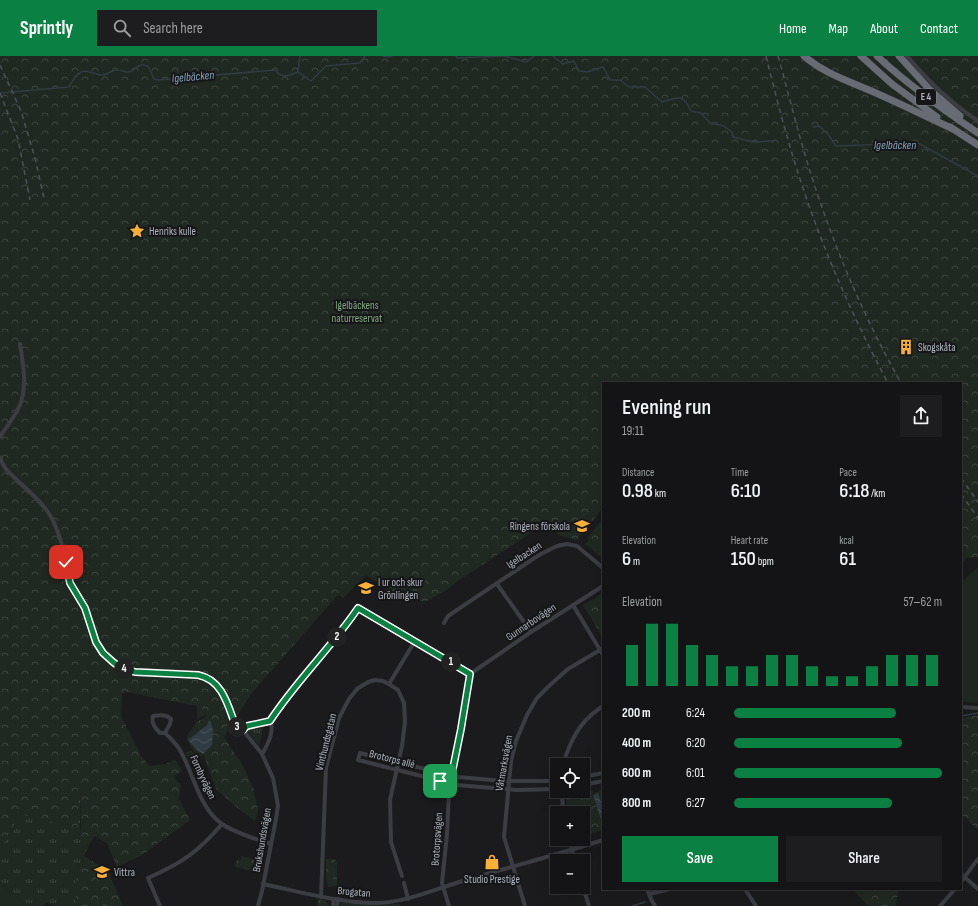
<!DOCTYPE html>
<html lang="en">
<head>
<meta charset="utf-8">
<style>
  body { margin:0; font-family:"Sofia Sans Condensed",sans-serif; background:#1d1d1f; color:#f1f3f6; height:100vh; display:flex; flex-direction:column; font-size:15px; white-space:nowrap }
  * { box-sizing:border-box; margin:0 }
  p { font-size:13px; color:#9d9ea1 }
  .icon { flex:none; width:22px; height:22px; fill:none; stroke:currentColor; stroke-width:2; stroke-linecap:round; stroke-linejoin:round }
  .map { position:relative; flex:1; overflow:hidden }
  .details { position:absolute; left:602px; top:326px; width:360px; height:508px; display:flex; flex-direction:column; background:#141416; border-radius:0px; box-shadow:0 4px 16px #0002,0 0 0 1px #333335 }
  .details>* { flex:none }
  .buttons { position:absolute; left:550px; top:702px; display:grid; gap:8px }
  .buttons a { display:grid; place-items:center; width:40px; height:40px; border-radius:0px; background:#141416; box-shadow:0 4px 16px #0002,0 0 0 1px #333335; font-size:20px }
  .pin { position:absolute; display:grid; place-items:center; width:34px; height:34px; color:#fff; margin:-17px; border-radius:8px; box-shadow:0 2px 6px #0006 }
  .km { position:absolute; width:20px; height:20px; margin:-10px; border-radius:50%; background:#222; color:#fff; font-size:11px; line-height:20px; text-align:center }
  .round { display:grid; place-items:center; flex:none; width:42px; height:42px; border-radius:0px; background:#1d1d1f }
  .headline { display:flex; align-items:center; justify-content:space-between; height:68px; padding:0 20px }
  h1 { font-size:22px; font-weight:600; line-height:30px }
  .stats { display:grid; grid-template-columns:repeat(3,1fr); gap:6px; height:68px; padding:4px 20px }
  .stats div { display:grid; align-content:center }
  .stats b { font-size:20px; font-weight:600 }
  .stats small { font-size:11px; font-weight:400 }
  .stats p { font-size:11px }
  .chart { height:112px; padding:8px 20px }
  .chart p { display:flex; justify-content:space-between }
  .chart svg { width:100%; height:72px; margin-top:4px; stroke:#0b8043; stroke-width:6 }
  .button { display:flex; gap:8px; margin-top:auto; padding:8px 20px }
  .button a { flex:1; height:46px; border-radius:0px; background:#0b8043; color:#fff; font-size:16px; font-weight:600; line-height:46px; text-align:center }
  .button a+a { background:#1d1d1f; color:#f1f3f6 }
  ul { padding:0 20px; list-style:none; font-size:13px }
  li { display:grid; grid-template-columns:64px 48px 1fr; align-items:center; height:30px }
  li i { height:10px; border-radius:5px; background:#0b8043 }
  header { display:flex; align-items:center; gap:24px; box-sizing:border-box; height:56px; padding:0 20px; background:#0b8043; color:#fff }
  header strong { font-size:19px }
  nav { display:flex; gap:22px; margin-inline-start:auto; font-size:14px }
  .search { width:280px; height:36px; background:#1d1d1f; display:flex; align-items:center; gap:10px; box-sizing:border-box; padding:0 14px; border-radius:0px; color:#9d9ea1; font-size:15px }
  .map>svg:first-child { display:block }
  .grass { fill:url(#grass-tufts) }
  .forest { fill:url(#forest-crowns) }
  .pitch { fill:#202921 }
  .water { fill:url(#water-waves) }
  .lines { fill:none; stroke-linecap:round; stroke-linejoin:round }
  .stream { stroke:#303b43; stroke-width:1.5 }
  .minor { stroke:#3c3d43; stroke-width:4 }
  .motorway { stroke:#676b74; stroke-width:7 }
  .rail { stroke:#4e5158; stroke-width:1.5; stroke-dasharray:5 4; stroke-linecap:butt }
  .route-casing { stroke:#fff; stroke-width:8 }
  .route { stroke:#0b8043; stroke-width:5 }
  .labels { text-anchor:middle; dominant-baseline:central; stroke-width:4; stroke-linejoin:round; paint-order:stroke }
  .shield { fill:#161618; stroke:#80848c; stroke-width:1 }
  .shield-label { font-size:10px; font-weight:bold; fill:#adb3bd }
  .poi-label { font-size:11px; fill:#adb3bd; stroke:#161618; text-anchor:start }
  .park-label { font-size:11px; fill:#83a984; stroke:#161618 }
  .street-label { font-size:11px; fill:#adb3bd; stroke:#161618 }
  .water-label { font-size:12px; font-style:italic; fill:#83a2b9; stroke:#161618 }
</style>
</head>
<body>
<header>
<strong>Sprintly</strong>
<div class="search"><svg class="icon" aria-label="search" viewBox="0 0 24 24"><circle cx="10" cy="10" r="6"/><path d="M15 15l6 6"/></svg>Search here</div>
<nav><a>Home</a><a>Map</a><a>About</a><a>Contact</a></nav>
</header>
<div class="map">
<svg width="978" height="850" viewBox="0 0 978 850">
  <defs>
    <pattern id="grass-tufts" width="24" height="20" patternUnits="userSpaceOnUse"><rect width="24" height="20" fill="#202921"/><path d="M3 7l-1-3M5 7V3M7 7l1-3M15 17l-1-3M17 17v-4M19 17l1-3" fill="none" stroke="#3e463f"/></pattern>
    <pattern id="forest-crowns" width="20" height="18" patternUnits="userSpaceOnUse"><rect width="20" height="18" fill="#202921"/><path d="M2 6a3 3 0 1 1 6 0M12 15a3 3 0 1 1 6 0" fill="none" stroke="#3e463f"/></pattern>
    <pattern id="water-waves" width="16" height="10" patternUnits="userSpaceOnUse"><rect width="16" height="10" fill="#303b43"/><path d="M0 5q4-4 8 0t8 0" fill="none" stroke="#4b555c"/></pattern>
  </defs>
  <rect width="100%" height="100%" fill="#1b1b1d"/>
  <g class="grass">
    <path d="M197 646 203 653 206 658 197 663Z"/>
    <path d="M207 660 209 664 207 669 202 674 197 694 203 699 200 702H198L187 684V680L197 666Z"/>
    <path d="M264 668 259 690 247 674Z"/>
    <path d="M191 694 197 703 196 704 189 706 186 697Z"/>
    <path d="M66 730 81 731 80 773 86 783 94 780 77 813 75 850H55L46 846 44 850H28L0 827V759Z"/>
    <path d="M326 823H337V830L328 831Z"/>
    <path d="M318 842 326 845 329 850H317Z"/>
    <path d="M350 846 376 849 400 848V850H340L341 847Z"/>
  </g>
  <g class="forest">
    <path d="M0 0H978V501L966 502 961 509V327H603V449L600 451 602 453 577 484C558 479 561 482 546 467L458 525 448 533 425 546 393 537 366 519 343 542 338 539 336 541 251 638 224 681 242 708 254 734 258 755 255 765 235 750 216 733 203 698 212 689 211 666C206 662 205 655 201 651L127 636 122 638 121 660 140 698 149 710 166 708 175 703 182 715 174 720 177 726 181 728 179 743 190 764 142 799 117 811 107 787 94 780 86 783 81 781V732L78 731V773L20 758 0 794Z"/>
    <path d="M603 463V497L600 500 585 488 589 484 587 482Z"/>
    <path d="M603 537V582L583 549Z"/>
    <path d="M978 659V774L961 758V662Z"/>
    <path d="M603 733V752L598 737 593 739 603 770V774L583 780V757H567L566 736 593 735V738Z"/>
    <path d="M84 800 108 815 123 850H75L77 813Z"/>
    <path d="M241 800 260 805 258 817C253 816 249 814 245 813 241 812 239 813 235 810L236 805 241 803Z"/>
    <path d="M326 803H334L337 806V823H326Z"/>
    <path d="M853 833H899L895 850H868Z"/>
  </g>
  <g class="pitch">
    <path d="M978 512V647L961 646V526Z"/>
    <path d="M0 827 28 850H0Z"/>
  </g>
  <g class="water">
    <path d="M209 664 211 666 213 674 212 689 203 698 197 694 188 684 207 669Z"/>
    <path d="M598 737 603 752V770L593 739Z"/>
  </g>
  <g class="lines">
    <g class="stream">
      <path d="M383 0 387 1 392 0"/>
      <path d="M456 0 457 2 504 0 526 6 534 0"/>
      <path d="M553 0 563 8 574 5 579 15 587 16 603 11 610 24H620L629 31H645L662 46C678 41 683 37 691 55L701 57 710 67 724 70 732 76 733 81 754 86 772 85"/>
      <path d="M298 16 300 0"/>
      <path d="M0 37 69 31C72 26 75 19 81 16 88 13 95 19 102 19 107 19 112 14 117 14 121 13 124 17 129 16 138 14 136 6 148 10L154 23 158 24 275 14C283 23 287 20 298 16L311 25 326 10 360 7 365 0"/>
      <path d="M813 71 819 70 828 78 836 90 918 87 978 120"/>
      <path d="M961 660 978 657"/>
      <path d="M632 850 645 846"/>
    </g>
    <g class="minor">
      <path d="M907 0C928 25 951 47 978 65"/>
      <path d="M0 381C6 371 14 362 19 351 28 332 23 308 20 288"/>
      <path d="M0 401C3 413 12 419 20 427 33 439 49 453 55 469 59 478 62 488 64 498 66 507 66 516 69 525 73 537 83 545 87 556 95 578 93 591 113 606 142 629 201 604 221 634 228 645 231 659 235 671L243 674 262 698 273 722 276 738 278 750 276 763 262 835 258 850"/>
      <path d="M497 528 531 576"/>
      <path d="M573 549 603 599"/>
      <path d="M444 567 448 560 539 499 557 490 567 488 577 490 603 512"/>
      <path d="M470 618 531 576 603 530"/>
      <path d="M389 628 415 585"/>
      <path d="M961 651 978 652"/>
      <path d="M243 674 247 670 270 665 323 596 343 575 358 552 470 618"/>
      <path d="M165 677 170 668 171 663C166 658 159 659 153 660 151 667 155 672 160 677H165C171 683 178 689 181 696 194 719 199 752 222 768 235 777 256 783 271 788"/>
      <path d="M262 698C267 690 275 675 270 665"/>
      <path d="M563 709C564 704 566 699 568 694 576 674 585 662 603 650"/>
      <path d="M583 721 603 717"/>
      <path d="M557 725H503L458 721 360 697 358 704 457 729 517 734 557 733"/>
      <path d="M583 729 603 725"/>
      <path d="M562 735 563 757"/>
      <path d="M569 783 575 805"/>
      <path d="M961 818 978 833"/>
      <path d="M961 826 978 803"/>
      <path d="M404 827 408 843"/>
      <path d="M263 828C301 836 339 847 377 847 407 846 435 833 463 825 509 811 557 799 603 784"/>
      <path d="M583 831 589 850"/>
      <path d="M647 833 651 843 655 850"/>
      <path d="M745 833 756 850"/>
      <path d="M649 838 670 833"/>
      <path d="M321 841 326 712 339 662 349 643 357 633 368 626 375 624 383 625 389 628 398 634 404 647 405 666 402 690 390 744 391 786 402 820"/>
      <path d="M160 850 148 822C182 807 198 796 222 768"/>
      <path d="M333 850 334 843"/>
      <path d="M337 850 338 843"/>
      <path d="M449 850 442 827 447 778 449 736 470 618"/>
      <path d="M525 850 504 781 511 705 516 685 527 659 537 642 550 629 568 613 600 594"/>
      <path d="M940 850 955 833"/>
    </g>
    <g class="motorway">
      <path d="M804 0C824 17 846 24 869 34 897 46 925 60 953 73"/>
      <path d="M861 0 892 28 937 61"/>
      <path d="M877 0C908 29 942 53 978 77"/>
      <path d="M899 0 931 35 960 60"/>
      <path d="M950 71 978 89"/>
    </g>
    <g class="rail">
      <path d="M766 0C779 53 793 106 812 158 833 216 859 273 888 327"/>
      <path d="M778 0C786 28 793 57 801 85 825 169 858 251 901 327"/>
      <path d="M0 9 21 55 35 102 44 142"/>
      <path d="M0 37 18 83 30 144"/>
      <path d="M961 422 978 446"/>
      <path d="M961 438 978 462"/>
    </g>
  </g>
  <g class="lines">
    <g class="route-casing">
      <path id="route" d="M66 506 70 527 85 552 96 586 103 597 113 606 121 612 135 616 198 619C223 624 228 650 236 671L243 674 247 670 270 665C296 625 331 592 358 552L470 618 461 673 450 727 440 725"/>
    </g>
    <use href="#route" class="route"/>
  </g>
  <defs>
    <g id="sight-bare" transform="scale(1.2)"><path d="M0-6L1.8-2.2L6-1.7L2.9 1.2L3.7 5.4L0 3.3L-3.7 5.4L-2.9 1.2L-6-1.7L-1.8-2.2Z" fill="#faaf36" stroke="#161618" stroke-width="2.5" paint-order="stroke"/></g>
    <g id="building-bare" transform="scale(1.2)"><path d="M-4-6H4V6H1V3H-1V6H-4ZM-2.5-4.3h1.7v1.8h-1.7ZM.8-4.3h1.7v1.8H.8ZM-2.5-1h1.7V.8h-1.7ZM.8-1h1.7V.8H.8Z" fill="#faaf36" stroke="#161618" stroke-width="2.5" paint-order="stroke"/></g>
    <g id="school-bare" transform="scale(1.2)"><path d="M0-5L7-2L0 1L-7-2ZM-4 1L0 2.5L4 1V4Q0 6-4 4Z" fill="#faaf36" stroke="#161618" stroke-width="2.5" paint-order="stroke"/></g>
    <g id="shop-bare" transform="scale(1.2)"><path d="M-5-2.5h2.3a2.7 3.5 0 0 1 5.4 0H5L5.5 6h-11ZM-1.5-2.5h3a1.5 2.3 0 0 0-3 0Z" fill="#faaf36" stroke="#161618" stroke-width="2.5" paint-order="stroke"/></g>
  </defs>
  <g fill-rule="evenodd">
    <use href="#sight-bare" x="137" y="175"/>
    <use href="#building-bare" x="906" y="291"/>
    <use href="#school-bare" x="582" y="470"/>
    <use href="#school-bare" x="366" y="532"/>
    <use href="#shop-bare" x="492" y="806"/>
    <use href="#school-bare" x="102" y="816"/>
  </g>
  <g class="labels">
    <rect class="shield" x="916" y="33" width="20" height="16" rx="3"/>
    <g class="shield-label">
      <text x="926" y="41">E 4</text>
    </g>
    <g class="poi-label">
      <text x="149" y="175">Henriks kulle</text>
      <text x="918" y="291">Skogskåta</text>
      <text x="570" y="470" text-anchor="end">Ringens förskola</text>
      <text x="378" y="526">I ur och skur<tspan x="378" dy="13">Grönlingen</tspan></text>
      <text x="114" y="816">Vittra</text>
      <text x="492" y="823" text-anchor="middle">Studio Prestige</text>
    </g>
    <g class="park-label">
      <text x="357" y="249">Igelbäckens<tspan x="357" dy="13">naturreservat</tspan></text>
    </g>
    <g class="street-label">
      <text transform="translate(524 499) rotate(-33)">Igelbacken</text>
      <text transform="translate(531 566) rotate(-34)">Gunnarbovägen</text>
      <text transform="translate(326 686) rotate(-76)">Vinthundsgatan</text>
      <text transform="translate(392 703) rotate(14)">Brotorps allé</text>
      <text transform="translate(504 707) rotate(-80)">Våtmarksvägen</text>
      <text transform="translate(203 721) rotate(65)">Fornbyvägen</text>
      <text transform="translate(437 783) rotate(-86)">Brotorpsvägen</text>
      <text transform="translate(262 784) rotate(-80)">Brukshundsvägen</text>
      <text transform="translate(354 836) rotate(5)">Brogatan</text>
    </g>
    <g class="water-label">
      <text transform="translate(193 21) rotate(-5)">Igelbäcken</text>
      <text x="895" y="89">Igelbäcken</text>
    </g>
  </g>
</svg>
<div class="buttons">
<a><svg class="icon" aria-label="locate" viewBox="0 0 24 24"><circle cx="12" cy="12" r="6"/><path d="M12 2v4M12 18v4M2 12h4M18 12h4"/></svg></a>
<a>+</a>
<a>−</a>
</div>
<div class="pin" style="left:440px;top:725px;background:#1e9e55"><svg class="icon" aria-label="arrive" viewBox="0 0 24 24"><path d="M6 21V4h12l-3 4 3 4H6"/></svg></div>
<div class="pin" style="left:66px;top:506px;background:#d93025"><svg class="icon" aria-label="check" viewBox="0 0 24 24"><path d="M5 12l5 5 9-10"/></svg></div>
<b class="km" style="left:451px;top:606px">1</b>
<b class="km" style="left:337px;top:581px">2</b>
<b class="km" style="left:237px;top:671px">3</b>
<b class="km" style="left:124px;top:613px">4</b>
<section class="details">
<div class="headline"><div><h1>Evening run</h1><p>19:11</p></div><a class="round"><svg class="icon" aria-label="share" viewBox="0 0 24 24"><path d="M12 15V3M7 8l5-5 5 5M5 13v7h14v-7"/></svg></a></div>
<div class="stats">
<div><p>Distance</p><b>0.98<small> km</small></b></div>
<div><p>Time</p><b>6:10</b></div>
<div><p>Pace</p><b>6:18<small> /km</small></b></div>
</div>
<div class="stats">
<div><p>Elevation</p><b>6<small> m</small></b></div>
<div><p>Heart rate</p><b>150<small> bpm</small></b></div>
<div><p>kcal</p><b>61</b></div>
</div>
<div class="chart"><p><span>Elevation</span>57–62 m</p>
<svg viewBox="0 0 160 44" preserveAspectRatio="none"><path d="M5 44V19M15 44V6M25 44V6M35 44V19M45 44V25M55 44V32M65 44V32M75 44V25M85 44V25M95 44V32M105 44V38M115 44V38M125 44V32M135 44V25M145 44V25M155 44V25"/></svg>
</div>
<ul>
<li><b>200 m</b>6:24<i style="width:78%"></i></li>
<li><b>400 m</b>6:20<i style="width:81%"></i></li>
<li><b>600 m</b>6:01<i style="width:100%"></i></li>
<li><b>800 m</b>6:27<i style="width:76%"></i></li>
</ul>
<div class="button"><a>Save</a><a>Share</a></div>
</section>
</div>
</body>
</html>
